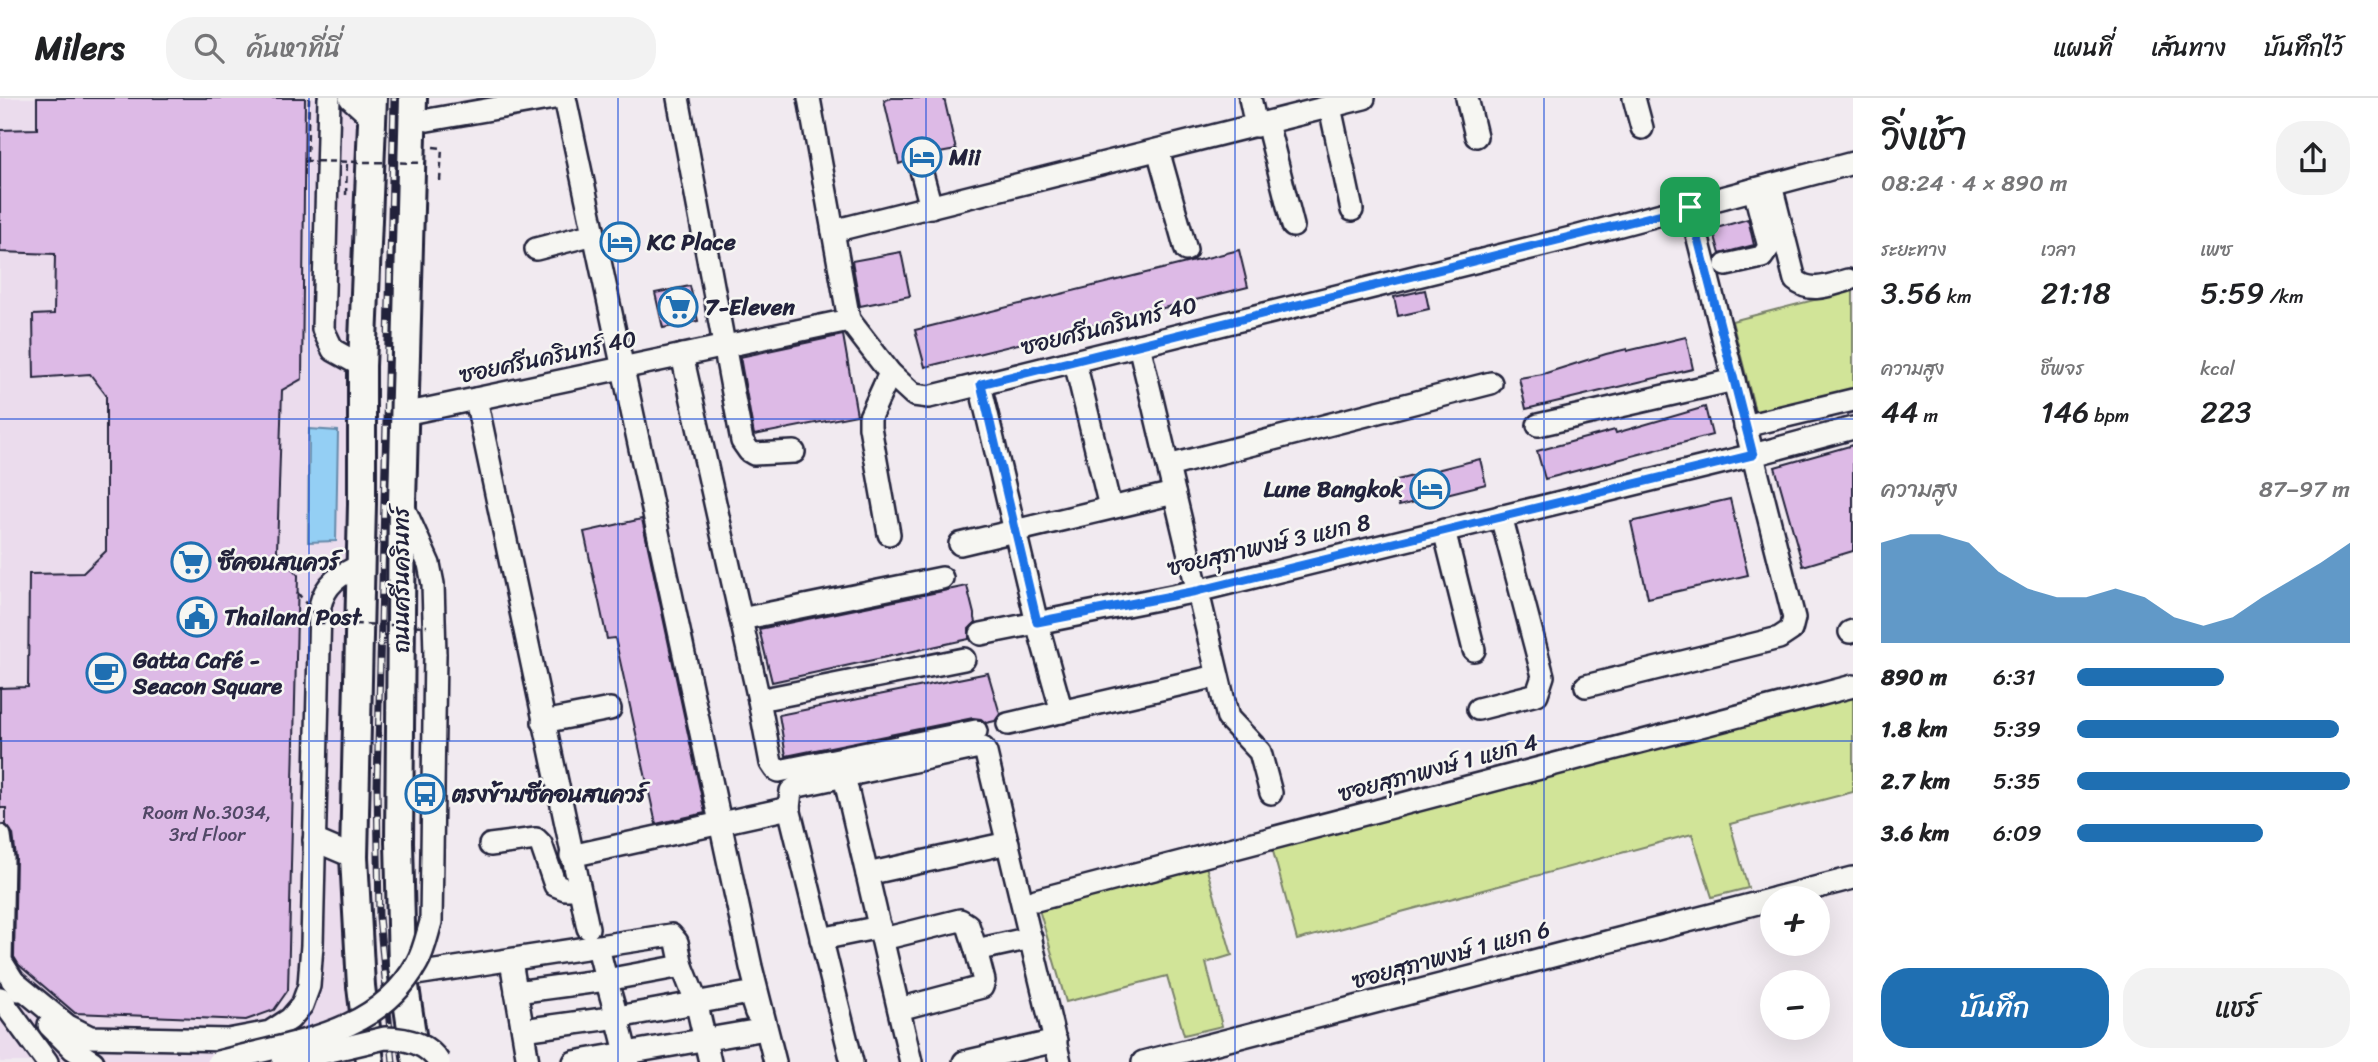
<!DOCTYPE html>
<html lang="th">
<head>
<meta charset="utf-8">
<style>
  body { margin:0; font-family:Sriracha,"Playpen Sans Thai",sans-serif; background:#f2f2f2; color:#202124; height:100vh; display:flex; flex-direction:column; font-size:26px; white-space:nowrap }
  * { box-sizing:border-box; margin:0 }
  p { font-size:23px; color:#757577 }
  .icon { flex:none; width:38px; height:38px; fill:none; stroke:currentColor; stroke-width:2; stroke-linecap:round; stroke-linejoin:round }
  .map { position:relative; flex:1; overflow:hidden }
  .details { display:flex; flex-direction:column; background:#fff; width:525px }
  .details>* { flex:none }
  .controls { position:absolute; left:1760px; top:788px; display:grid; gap:14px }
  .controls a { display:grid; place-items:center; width:70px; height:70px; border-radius:50%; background:#fff; box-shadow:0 7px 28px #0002; font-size:35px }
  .pin { position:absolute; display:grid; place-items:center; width:60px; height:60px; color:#fff; margin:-30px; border-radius:14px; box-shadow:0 4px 10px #0006 }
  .round { display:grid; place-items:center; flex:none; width:74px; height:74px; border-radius:28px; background:#f2f2f2 }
  .overview { display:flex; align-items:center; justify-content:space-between; height:119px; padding:0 28px }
  h1 { font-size:38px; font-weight:600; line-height:52px }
  .stats { display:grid; grid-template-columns:repeat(3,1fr); gap:10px; height:119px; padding:7px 28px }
  .stats div { display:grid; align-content:center }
  .stats b { font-size:30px; font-weight:600 }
  .stats small { font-size:19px; font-weight:400 }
  .stats p { font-size:19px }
  .chart { height:196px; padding:14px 28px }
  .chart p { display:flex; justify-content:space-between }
  .chart svg { width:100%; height:126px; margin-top:7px; fill:#1f6fb2; opacity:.7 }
  .action { display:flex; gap:14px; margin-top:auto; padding:14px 28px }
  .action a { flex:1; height:80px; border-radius:28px; background:#1f6fb2; color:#fff; font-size:28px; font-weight:600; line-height:80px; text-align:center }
  .action a+a { background:#f2f2f2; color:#202124 }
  ul { padding:0 28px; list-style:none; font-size:23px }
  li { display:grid; grid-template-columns:112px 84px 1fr; align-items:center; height:52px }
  li i { height:18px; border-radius:9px; background:#1f6fb2 }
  header { display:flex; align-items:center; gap:42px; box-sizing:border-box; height:98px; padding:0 35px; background:#fff; border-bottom:2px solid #e0e0e0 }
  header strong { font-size:33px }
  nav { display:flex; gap:38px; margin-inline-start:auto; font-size:24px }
  .search { width:490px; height:63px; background:#f2f2f2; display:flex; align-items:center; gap:18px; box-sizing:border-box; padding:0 24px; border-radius:28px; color:#757577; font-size:26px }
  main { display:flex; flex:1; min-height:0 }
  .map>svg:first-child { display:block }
  .built { fill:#ebdced }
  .green { fill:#d1e498; stroke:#7a836a; stroke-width:2 }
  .water { fill:#94cff4; stroke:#668aaa; stroke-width:2 }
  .building { fill:#ddbae6; stroke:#22223b; stroke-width:2 }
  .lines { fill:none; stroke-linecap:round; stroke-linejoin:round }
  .minor-casing { stroke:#22223b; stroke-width:26 }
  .major-casing { stroke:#22223b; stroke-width:32 }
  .path { stroke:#22223b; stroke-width:2.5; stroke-dasharray:7 5; stroke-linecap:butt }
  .minor { stroke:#f6f6f2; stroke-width:21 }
  .major { stroke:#f6f6f2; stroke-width:26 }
  .rail-casing { stroke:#22223b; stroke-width:7 }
  .rail { stroke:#f6f6f2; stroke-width:4.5; stroke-dasharray:13; stroke-linecap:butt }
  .minor-bridge-casing { stroke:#22223b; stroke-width:26; stroke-linecap:butt }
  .path-bridge { stroke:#22223b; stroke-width:2.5; stroke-dasharray:7 5; stroke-linecap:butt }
  .minor-bridge { stroke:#f6f6f2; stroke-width:21 }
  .route-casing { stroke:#fff; stroke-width:14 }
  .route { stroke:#1a73e8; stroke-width:9 }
  .grid { fill:none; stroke:#1d4ed8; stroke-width:2; stroke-opacity:0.55 }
  .labels { text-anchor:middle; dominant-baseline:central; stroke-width:5; stroke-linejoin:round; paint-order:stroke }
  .number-label { font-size:19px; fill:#514866 }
  .poi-label { font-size:23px; font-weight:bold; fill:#22223b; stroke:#f6f6f2; text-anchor:start }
  .street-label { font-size:23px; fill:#22223b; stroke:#f6f6f2 }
</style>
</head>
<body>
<header>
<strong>Milers</strong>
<div class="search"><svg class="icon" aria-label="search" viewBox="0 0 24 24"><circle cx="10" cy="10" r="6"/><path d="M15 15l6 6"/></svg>ค้นหาที่นี่</div>
<nav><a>แผนที่</a><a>เส้นทาง</a><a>บันทึกไว้</a></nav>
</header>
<main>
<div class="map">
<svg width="1853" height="964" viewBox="0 0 1853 964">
  <rect width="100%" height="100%" fill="#f1eaf0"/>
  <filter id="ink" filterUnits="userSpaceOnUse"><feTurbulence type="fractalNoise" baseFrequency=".0143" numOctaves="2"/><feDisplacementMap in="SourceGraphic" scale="14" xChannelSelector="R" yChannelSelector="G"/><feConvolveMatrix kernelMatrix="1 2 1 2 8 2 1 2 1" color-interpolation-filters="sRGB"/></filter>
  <g filter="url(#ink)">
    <path class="built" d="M0 0H359L346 689 349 869 355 960 340 964H0Z"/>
    <g class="green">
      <path d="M1853 192V309L1760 332 1732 223Z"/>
      <path d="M1853 594V694L1730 726 1748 790 1712 799 1692 736 1297 842 1271 746Z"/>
      <path d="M1205 765 1232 857 1206 865 1222 928 1184 937 1167 878 1066 904 1038 808Z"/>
    </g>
    <path class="water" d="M309 331 338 333 336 443 308 444Z"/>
    <g class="building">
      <path d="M37 0H305L302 281 282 292 277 453 298 477 288 892 274 912 246 922 75 915 19 867 14 859 16 760 13 736 6 727V710H0V590L28 589 29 476 83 475 106 453V297L90 276 34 280 33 217 54 216 55 156 0 154V32L37 31Z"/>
      <path d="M892 0H944L956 52 918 59 899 66 884 2Z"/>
      <path d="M1748 121 1754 147 1720 156 1713 131Z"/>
      <path d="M1239 152 1248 189 925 269 915 232Z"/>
      <path d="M901 154 910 198 860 208 852 163Z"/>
      <path d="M690 188 698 223 663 230 655 195Z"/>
      <path d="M1425 192 1429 211 1398 218 1394 199Z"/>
      <path d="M843 237 857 317 754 337 740 259Z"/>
      <path d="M1686 239 1693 271 1526 311 1519 280 1543 276 1606 256 1627 251V253Z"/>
      <path d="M1705 309 1712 337 1545 381 1537 353 1615 332 1616 335Z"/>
      <path d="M1853 347V453L1803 468 1775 369Z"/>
      <path d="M1480 361 1486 386 1399 408 1393 383Z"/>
      <path d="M1730 401 1748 477 1648 500 1631 424Z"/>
      <path d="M642 421 705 715 656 726 615 540 607 541 584 434Z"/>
      <path d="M967 488 976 524 969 531V541L772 584 759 531Z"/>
      <path d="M988 575 1000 616 995 623 986 625 981 621 973 620 786 658 779 617Z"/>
    </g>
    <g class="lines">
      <g class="minor-casing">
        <g id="minor">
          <path d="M329 0 323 231 333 252 362 268"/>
          <path d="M350 0 372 20"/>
          <path d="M565 0 751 869 775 964"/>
          <path d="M678 0 742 343 749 353 754 356 794 354"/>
          <path d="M809 0 849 222"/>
          <path d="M1250 0 1256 28"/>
          <path d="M1467 0 1476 38"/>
          <path d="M1634 0 1642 30"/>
          <path d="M1330 9 1352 112"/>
          <path d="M428 22 554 0"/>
          <path d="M1267 25 1293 128"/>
          <path d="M1158 52 1186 152"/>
          <path d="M921 72 931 109"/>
          <path d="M1771 87 1795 182C1811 196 1830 187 1848 182"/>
          <path d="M833 133 1364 0"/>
          <path d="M536 151 594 136"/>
          <path d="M1726 167 1762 159 1769 149 1754 91"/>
          <path d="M1139 247 1228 620 1260 654 1271 695"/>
          <path d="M682 257 759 602 771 665 775 671 779 673 976 633"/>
          <path d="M1075 264 1110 409"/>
          <path d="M980 287 1037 525 1062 614"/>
          <path d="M476 301 588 830"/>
          <path d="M404 316 849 222 890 275 914 297 929 299 1575 139 1853 65"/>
          <path d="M1538 327 1734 282"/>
          <path d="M1745 328 1853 302"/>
          <path d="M1168 368 1491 285"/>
          <path d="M404 410 429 466 433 486 435 556"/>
          <path d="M1444 432 1474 552"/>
          <path d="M889 436 870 329V319L890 275"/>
          <path d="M960 446 1174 395"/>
          <path d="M741 521 942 480"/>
          <path d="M1850 534 1853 533"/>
          <path d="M981 536 1197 493 1753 357 1853 330"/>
          <path d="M1586 588 1779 540 1791 532 1794 520 1690 109"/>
          <path d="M759 602 964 561"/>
          <path d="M1478 611 1537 596 1543 578 1501 418"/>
          <path d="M543 624 610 611"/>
          <path d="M1008 626 1217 578"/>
          <path d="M844 678 911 964"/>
          <path d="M0 738 3 760 1 863 19 892"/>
          <path d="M314 742 354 759"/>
          <path d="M490 747 536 741 541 746 555 787 565 791H579"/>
          <path d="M571 758 789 710"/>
          <path d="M867 776 1008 745"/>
          <path d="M1776 800 1853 780"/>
          <path d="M1036 802 1853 588"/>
          <path d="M821 841 880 829"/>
          <path d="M883 841 960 822 968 827 976 852 1031 840"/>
          <path d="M598 849C607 888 620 925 628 964"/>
          <path d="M511 863 528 964"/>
          <path d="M403 878 671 837 677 844 682 868 696 903 710 964"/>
          <path d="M12 882 68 928 90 939 228 942 270 934 290 921 302 907 309 888 312 847 320 508C325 486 340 476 360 468"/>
          <path d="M516 894 606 882 682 868"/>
          <path d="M0 900 47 964"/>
          <path d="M899 911 982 889 984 883 976 852"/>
          <path d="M49 927 73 951 93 964"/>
          <path d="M523 932 618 919 744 896 750 897 756 915"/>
          <path d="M574 964 760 932"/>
          <path d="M852 964 789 710 791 693 798 688 979 649 983 650 986 655 1060 964"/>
          <path d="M964 964 1056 943"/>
          <path d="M1143 964 1773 801"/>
        </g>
      </g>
      <g class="major-casing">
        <g id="major">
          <path d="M413 0 402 404 399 744 402 868 416 964"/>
          <path d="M370 964 361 888 354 759 362 406V268L373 0"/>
        </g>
      </g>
      <g class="path">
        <path d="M433 49 442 50 440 83"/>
        <path d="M304 63H307L309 0"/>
        <path d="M346 97 347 63"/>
      </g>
      <use href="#minor" class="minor"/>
      <use href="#major" class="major"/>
      <g class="rail-casing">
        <path id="rail" d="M393 964 379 819 377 687 394 0"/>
      </g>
      <use href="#rail" class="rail"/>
      <g class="minor-bridge-casing">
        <g id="minor-bridge">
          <path d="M218 964C291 944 377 938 417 865 424 853 427 837 431 824L435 556"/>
          <path d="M283 964 385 940C406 940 427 945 439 964"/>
        </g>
      </g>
      <g class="path-bridge">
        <path d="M304 63 427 65"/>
        <path d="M297 494 321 525 427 528"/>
      </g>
      <use href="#minor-bridge" class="minor-bridge"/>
    </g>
  </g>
  <g class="lines" filter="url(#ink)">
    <g class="route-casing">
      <path id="route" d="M1690 109 1753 357 1197 493 1037 524 981 286Z"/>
    </g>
    <use href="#route" class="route"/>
  </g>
  <path class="grid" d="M309 0V964M618 0V964M926 0V964M1235 0V964M1544 0V964M0 321H1853M0 643H1853"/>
  <defs>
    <g id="hotel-ring" transform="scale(2.0125)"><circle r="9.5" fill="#f6f6f2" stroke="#1f6fb2" stroke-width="1.5"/><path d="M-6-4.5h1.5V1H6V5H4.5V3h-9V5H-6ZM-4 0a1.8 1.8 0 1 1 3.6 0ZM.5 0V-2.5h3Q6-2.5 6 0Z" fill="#1f6fb2"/></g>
    <g id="supermarket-ring" transform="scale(2.0125)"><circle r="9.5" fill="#f6f6f2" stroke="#1f6fb2" stroke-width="1.5"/><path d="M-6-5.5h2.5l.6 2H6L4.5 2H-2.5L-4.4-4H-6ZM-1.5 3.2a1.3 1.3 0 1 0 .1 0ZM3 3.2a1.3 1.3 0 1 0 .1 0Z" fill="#1f6fb2"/></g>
    <g id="civic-ring" transform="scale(2.0125)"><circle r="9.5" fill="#f6f6f2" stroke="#1f6fb2" stroke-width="1.5"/><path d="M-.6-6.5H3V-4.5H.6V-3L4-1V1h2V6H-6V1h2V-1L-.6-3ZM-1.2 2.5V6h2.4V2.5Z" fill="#1f6fb2"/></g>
    <g id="cafe-ring" transform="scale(2.0125)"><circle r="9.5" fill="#f6f6f2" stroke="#1f6fb2" stroke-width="1.5"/><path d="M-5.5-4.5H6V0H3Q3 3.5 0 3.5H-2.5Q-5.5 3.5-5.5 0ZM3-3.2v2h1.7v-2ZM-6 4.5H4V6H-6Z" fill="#1f6fb2"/></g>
    <g id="bus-ring" transform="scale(2.0125)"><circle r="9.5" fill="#f6f6f2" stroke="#1f6fb2" stroke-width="1.5"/><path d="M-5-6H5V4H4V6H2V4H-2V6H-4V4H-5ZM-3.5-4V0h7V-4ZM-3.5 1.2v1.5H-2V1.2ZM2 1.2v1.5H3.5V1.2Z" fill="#1f6fb2"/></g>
  </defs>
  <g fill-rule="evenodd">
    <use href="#hotel-ring" x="922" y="59"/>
    <use href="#hotel-ring" x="620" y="144"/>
    <use href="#supermarket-ring" x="678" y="209"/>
    <use href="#hotel-ring" x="1430" y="391"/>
    <use href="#supermarket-ring" x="191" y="464"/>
    <use href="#civic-ring" x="197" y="519"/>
    <use href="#cafe-ring" x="106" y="575"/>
    <use href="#bus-ring" x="425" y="696"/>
  </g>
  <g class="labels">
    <g class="number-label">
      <text x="207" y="714">Room No.3034,<tspan x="207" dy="22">3rd Floor</tspan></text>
    </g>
    <g class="poi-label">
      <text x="949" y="59">Mii</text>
      <text x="647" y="144">KC Place</text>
      <text x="705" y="209">7-Eleven</text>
      <text x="1403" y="391" text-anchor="end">Lune Bangkok</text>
      <text x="218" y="464">ซีคอนสแควร์</text>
      <text x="224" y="519">Thailand Post</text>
      <text x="133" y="562">Gatta Café -<tspan x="133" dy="26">Seacon Square</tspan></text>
      <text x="452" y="696">ตรงข้ามซีคอนสแควร์</text>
    </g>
    <g class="street-label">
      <text transform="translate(1109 228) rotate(-14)">ซอยศรีนครินทร์ 40</text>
      <text transform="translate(548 259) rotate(-12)">ซอยศรีนครินทร์ 40</text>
      <text transform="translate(1269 447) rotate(-13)">ซอยสุภาพงษ์ 3 แยก 8</text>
      <text transform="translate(401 482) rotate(-90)">ถนนศรีนครินทร์</text>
      <text transform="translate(1438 670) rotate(-15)">ซอยสุภาพงษ์ 1 แยก 4</text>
      <text transform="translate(1451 857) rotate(-15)">ซอยสุภาพงษ์ 1 แยก 6</text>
    </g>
  </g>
</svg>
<div class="controls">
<a>+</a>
<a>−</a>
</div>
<div class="pin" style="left:1690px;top:109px;background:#1e9e55"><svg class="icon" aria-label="arrive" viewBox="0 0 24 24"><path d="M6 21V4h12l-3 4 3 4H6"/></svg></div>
</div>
<section class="details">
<div class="overview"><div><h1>วิ่งเช้า</h1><p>08:24 · 4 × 890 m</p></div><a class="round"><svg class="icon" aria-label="share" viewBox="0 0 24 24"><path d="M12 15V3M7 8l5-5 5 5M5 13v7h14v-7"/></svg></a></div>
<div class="stats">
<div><p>ระยะทาง</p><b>3.56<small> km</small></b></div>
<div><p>เวลา</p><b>21:18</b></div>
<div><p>เพซ</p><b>5:59<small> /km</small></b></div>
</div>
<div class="stats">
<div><p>ความสูง</p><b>44<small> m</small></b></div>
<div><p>ชีพจร</p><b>146<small> bpm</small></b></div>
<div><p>kcal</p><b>223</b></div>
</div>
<div class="chart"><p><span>ความสูง</span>87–97 m</p>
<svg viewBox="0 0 160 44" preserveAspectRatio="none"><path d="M0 44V9L10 6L20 6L30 9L40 19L50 25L60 28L70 28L80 25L90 28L100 35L110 38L120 35L130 28L140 22L150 16L160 9V44z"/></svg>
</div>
<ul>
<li><b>890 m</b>6:31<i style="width:54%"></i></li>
<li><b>1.8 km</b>5:39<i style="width:96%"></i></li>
<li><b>2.7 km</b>5:35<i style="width:100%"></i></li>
<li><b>3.6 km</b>6:09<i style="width:68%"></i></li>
</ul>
<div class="action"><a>บันทึก</a><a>แชร์</a></div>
</section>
</main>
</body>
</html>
